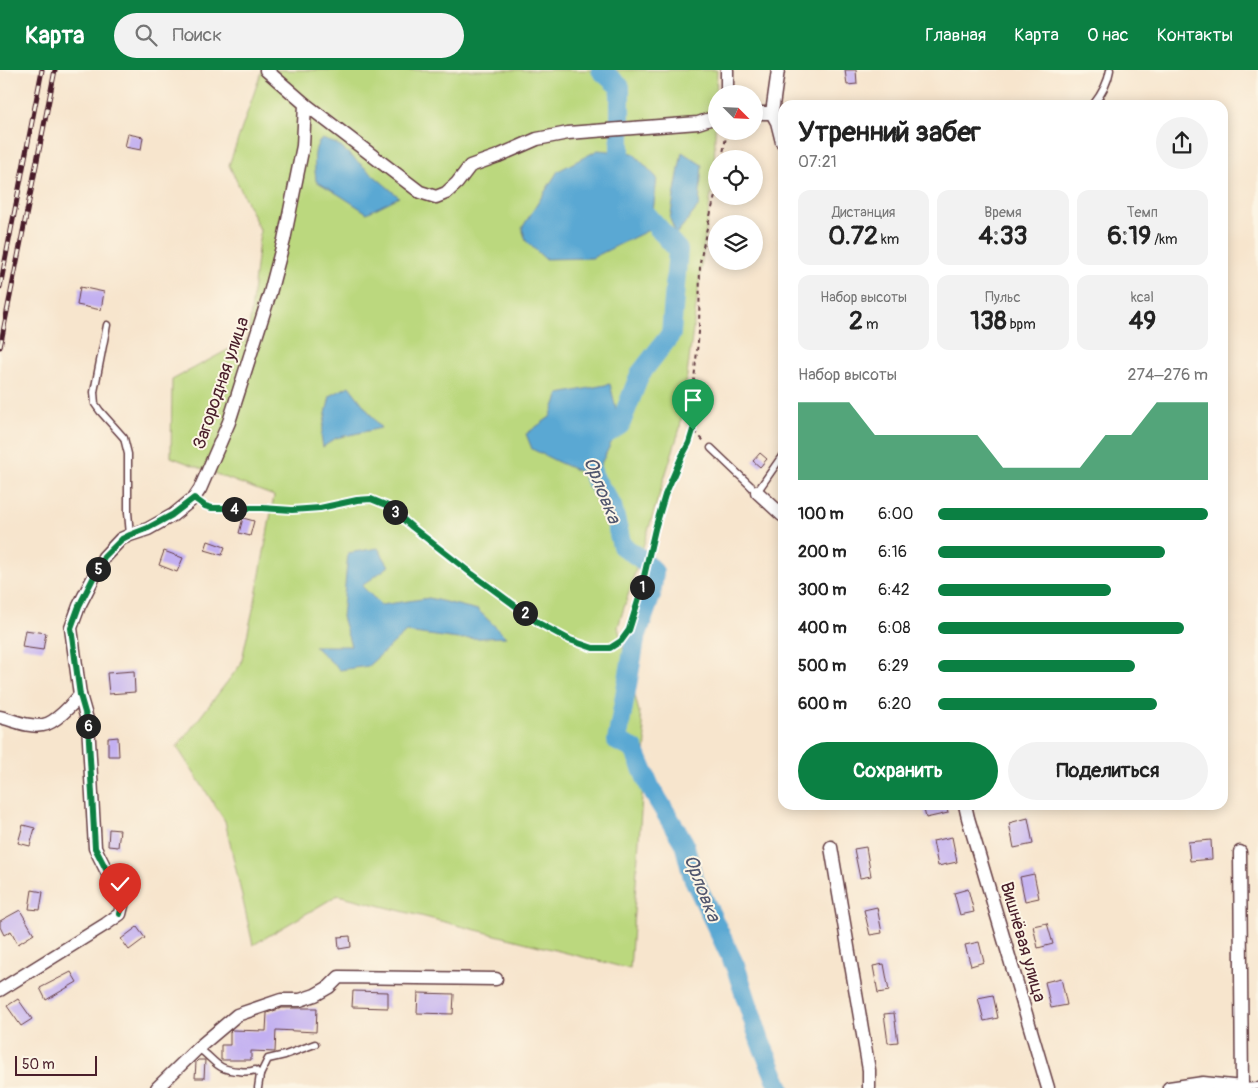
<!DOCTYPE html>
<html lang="ru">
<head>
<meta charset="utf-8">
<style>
  body { margin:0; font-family:Pangolin,sans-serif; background:#f2f2f2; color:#222; height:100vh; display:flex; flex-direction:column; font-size:19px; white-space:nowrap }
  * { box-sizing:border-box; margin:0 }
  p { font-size:16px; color:#767676 }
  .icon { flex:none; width:28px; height:28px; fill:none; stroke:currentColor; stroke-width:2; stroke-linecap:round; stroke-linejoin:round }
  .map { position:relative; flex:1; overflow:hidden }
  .panel { position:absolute; left:778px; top:30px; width:450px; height:710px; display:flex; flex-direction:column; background:#fff; border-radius:15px; box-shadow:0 2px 12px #0003 }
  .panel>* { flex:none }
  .needle { width:32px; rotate:114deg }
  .tools { position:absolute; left:708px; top:15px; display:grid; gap:10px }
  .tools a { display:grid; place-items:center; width:55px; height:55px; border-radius:50%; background:#fff; box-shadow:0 2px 12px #0003; font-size:25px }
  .scale { position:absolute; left:15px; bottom:12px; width:82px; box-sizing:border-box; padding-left:5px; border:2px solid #4a1f2b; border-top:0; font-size:14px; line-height:18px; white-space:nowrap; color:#4a1f2b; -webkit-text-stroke:4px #fcf5e5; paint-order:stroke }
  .pin { position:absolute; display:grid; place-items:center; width:42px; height:42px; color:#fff; margin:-51px -21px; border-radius:50% 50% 50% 0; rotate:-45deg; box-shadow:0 0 5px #0007 }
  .pin .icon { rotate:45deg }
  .km { position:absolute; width:25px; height:25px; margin:-12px; border-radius:50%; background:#222; color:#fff; font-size:14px; line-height:25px; text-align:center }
  .round { display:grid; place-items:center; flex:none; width:52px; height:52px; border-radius:26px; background:#f2f2f2 }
  .headline { display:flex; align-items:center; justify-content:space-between; height:85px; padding:0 20px }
  h1 { font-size:28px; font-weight:700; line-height:38px }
  .stats { display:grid; grid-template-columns:repeat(3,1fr); gap:8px; height:85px; padding:5px 20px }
  .stats div { display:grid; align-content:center; border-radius:12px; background:#f2f2f2; text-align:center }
  .stats b { font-size:25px; font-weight:700 }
  .stats small { font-size:14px; font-weight:400 }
  .stats p { font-size:14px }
  .chart { height:140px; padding:10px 20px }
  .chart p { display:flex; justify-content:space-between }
  .chart svg { width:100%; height:90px; margin-top:5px; fill:#0b8043; opacity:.7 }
  .button { display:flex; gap:10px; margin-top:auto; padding:10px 20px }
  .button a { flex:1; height:58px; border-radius:30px; background:#0b8043; color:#fff; font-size:20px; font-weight:700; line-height:58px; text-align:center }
  .button a+a { background:#f2f2f2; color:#222 }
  ul { padding:0 20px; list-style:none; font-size:16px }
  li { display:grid; grid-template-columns:80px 60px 1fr; align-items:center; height:38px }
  li i { height:12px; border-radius:6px; background:#0b8043 }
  header { display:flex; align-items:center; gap:30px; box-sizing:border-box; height:70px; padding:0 25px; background:#0b8043; color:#fff }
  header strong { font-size:24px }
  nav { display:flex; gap:28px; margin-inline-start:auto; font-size:18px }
  .search { width:350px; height:45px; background:#f2f2f2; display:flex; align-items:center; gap:12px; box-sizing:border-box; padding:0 18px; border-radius:28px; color:#767676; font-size:19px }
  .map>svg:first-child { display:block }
  .green { fill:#bbd87e; stroke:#827c54 }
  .water { fill:#5aa8d3; stroke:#52647f }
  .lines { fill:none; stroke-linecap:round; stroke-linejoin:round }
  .river { stroke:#5aa8d3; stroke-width:20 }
  .building { fill:#c3b0f1 }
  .service-casing { stroke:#643d43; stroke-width:9 }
  .minor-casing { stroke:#643d43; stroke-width:15 }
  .path { stroke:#643d43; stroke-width:2; stroke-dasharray:4 4; stroke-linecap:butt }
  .service { stroke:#fff; stroke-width:6 }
  .minor { stroke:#fff; stroke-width:12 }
  .rail-casing { stroke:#4a1f2b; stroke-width:5 }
  .rail { stroke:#fcf5e5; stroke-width:3; stroke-dasharray:9; stroke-linecap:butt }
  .route-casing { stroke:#fff; stroke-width:10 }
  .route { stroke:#0b8043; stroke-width:6 }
  .labels { text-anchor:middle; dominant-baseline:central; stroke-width:4; stroke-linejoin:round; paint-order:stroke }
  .street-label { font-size:18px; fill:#4a1f2b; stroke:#fcf5e5 }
  .water-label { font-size:19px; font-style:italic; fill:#50566e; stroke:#fcf5e5 }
</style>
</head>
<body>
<header>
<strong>Карта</strong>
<div class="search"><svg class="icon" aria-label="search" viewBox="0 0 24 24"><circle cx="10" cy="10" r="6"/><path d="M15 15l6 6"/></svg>Поиск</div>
<nav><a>Главная</a><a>Карта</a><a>О нас</a><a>Контакты</a></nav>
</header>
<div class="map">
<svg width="1258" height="1018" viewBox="0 0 1258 1018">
  <rect width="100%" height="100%" fill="#fcf5e5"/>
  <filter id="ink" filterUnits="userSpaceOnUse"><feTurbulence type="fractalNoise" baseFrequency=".02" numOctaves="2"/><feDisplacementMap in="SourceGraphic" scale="10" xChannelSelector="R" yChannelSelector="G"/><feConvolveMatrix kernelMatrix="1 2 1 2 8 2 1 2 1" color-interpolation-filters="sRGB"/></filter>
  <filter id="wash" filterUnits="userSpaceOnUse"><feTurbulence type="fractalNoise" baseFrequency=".0096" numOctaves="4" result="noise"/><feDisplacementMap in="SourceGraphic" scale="20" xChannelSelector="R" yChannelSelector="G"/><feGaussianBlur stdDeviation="1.12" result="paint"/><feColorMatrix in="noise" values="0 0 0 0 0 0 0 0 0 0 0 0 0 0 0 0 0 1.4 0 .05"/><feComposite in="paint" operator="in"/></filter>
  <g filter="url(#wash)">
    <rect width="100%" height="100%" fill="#f7e5cd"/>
    <path class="green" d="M262 0H717L714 101 680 358 618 557 646 670 630 899 338 825 253 875 225 751 177 677 241 594 257 521 274 426 171 387 172 310 248 269 260 160 229 95Z"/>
    <g class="water">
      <path d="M322 69 337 74 399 127 367 143 341 126 316 111C315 98 311 78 322 69Z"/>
      <path d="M598 80 633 83 657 108 651 159 592 188 545 189 526 171 522 158 558 101Z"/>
      <path d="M682 82 702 95 699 136 676 164 670 149Z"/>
      <path d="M610 314 620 355 594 408 558 392 532 379 526 364 550 347 559 324Z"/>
      <path d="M349 316 381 358 336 368 323 377 321 366 330 326Z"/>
      <path d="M378 478 389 496 362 516 381 535 429 528 478 540 506 567 458 569 406 562 368 596 340 600 314 576H351L342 547 348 483Z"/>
    </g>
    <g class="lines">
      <path class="river" d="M601 0 620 17V82L630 126 678 180 671 264 640 304 620 355 585 378 594 408 612 436 622 476 640 488 654 502 651 525 635 570 617 671 634 679 650 717 684 773 693 807 736 898 760 971 780 1018"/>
    </g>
    <g id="blocks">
      <g class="building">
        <path d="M845 0H856L857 14 847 15Z"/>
        <path d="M128 64 143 67 141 80 125 77Z"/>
        <path d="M80 217 104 222 101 240 77 235Z"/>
        <path d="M760 383 767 389 760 397 753 391Z"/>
        <path d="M243 448 254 451 250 466 239 463Z"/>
        <path d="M208 471 225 477 222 485 205 480Z"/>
        <path d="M164 481 183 488 177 502 159 495Z"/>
        <path d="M25 560 46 563 43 580 22 577Z"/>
        <path d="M134 601 135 622 109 624 107 603Z"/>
        <path d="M118 667 119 686H108V668Z"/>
        <path d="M923 735H946L948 743 926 748Z"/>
        <path d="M1028 748 1033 774 1014 778 1009 753Z"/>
        <path d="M23 755 35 758 30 776 18 773Z"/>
        <path d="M109 759 120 760 118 777 108 776Z"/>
        <path d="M952 767 957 792 938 796 933 771Z"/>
        <path d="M1211 770 1212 789 1190 791 1188 772Z"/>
        <path d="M866 777 871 806 860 808 854 779Z"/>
        <path d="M1034 804 1039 828 1025 831 1020 807Z"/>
        <path d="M968 819 974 842 960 845 954 823Z"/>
        <path d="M32 820 43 822 40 840 29 839Z"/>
        <path d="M877 837 882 863 870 865 864 840Z"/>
        <path d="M20 840 34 864 18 874 11 861 4 865 0 857V851Z"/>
        <path d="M1047 853 1053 874 1038 878 1033 856Z"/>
        <path d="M137 857 145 868 129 880 121 869Z"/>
        <path d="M350 866 351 877 339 879 338 867Z"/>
        <path d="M979 872 984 892 971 896 965 875Z"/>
        <path d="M884 894 889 921 878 923 873 896Z"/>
        <path d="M71 902 77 912 46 930 40 918Z"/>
        <path d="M1061 908 1067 935 1051 938 1045 912Z"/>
        <path d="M353 921 388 922V938L352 937Z"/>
        <path d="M418 923 454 924 453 944 417 943Z"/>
        <path d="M993 925 998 948 984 951 978 928Z"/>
        <path d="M18 929 32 949 21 956 7 936Z"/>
        <path d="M282 938H317L316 962 276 960 275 982 251 981V990H221V975H230V962L232 960 266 961 267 943Z"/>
        <path d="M894 943 898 972 888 973 884 944Z"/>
        <path d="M198 990H205L204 1008H195L196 992Z"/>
      </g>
    </g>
  </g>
  <g filter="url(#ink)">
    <use href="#blocks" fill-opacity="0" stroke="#643d43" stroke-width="1"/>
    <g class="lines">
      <g class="service-casing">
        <g id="service">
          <path d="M1093 35C1101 25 1108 13 1110 0"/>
          <path d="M107 255 94 322 95 334 100 341 124 368 128 384V442L130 465"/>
          <path d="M711 378 757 422 782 386"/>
          <path d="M198 978C216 990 215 1000 239 1001 245 1002 250 1002 255 1000L260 1005 258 1018"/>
          <path d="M260 1005 268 989 285 985 315 974"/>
          <path d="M1242 1017 1258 1016"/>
        </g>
      </g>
      <g class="minor-casing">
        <g id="minor">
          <path d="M727 24V0"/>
          <path d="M305 34 420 122 436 127 446 123 457 113 470 96 498 86 537 69 568 63 698 53 716 47"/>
          <path d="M754 43H772L777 52 782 72"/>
          <path d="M772 43 778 0"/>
          <path d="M757 422 782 445"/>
          <path d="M0 647C13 650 29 658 43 655 54 654 73 634 80 625L71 558 79 536 104 487 121 469 130 465 148 459 173 445 194 428 200 419 229 352 270 223 284 170 303 76 305 34 266 0"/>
          <path d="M965 735 968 748 1048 1018"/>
          <path d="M831 777 869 1000V1018"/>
          <path d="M1240 782 1242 1018"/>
          <path d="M0 920 106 854 120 844 122 836 119 826 95 778 88 653 80 625"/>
          <path d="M157 1018 198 978 237 945 281 930H300L315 925 329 917 339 907 496 909"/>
          <path d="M1169 1018 1203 1013 1242 1017"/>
        </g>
      </g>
      <g class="path">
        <path d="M722 89 727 61"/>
        <path d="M693 360 690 348 699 262 700 193 706 162 716 122"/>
        <path d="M203 434 212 438 220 439 262 438 292 440 320 439 357 430 371 429 388 436 412 457 472 504 540 553 570 570 593 578H610L621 571 629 560 639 528 655 459 665 425 681 388 689 373 693 360 706 373"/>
      </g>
      <use href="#service" class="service"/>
      <use href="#minor" class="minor"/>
      <g class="rail-casing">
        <g id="rail">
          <path d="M0 217 42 0"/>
          <path d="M0 277 55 0"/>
        </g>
      </g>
      <use href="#rail" class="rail"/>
    </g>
  </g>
  <g class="lines" filter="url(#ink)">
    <g class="route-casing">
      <path id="route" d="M120 844 122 836 120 826 95 778 88 653 80 625 71 558 79 536 104 487 122 469 130 465 148 458 172 445 194 428 205 436 212 438H262L292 440 320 438 357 430 371 429 388 436 412 457 472 504 540 554 570 570 593 578H610L621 571 629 560 639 528 655 459 665 425 681 388 689 373 693 360"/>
    </g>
    <use href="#route" class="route"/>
  </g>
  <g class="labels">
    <g class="street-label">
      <text transform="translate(221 313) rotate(-71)">Загородная улица</text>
      <text transform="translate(1023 872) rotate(74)">Вишнёвая улица</text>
    </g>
    <g class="water-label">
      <text transform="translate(602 420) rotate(68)">Орловка</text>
      <text transform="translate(702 818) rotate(69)">Орловка</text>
    </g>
  </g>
</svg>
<div class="tools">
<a><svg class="needle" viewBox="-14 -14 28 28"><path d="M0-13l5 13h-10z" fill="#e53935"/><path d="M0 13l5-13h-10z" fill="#767676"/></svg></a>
<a><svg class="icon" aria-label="locate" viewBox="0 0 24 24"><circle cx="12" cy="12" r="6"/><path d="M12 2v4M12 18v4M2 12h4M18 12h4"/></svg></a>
<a><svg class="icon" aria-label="layers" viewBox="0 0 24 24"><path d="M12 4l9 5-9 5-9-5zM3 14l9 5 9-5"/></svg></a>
</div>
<div class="scale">50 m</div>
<div class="pin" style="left:693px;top:360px;background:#1e9e55"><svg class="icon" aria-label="arrive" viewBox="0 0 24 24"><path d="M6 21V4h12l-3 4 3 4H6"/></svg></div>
<div class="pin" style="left:120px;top:844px;background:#d93025"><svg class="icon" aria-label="check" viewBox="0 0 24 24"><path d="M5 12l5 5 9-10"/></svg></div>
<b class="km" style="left:642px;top:517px">1</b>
<b class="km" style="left:525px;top:543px">2</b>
<b class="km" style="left:395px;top:442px">3</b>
<b class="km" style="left:234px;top:439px">4</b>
<b class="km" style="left:98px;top:499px">5</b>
<b class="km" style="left:88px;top:656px">6</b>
<section class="panel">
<div class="headline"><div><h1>Утренний забег</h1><p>07:21</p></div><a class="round"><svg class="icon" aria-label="share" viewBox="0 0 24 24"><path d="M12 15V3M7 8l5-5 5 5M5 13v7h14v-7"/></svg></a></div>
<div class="stats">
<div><p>Дистанция</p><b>0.72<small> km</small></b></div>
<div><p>Время</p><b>4:33</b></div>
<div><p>Темп</p><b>6:19<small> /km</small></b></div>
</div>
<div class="stats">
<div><p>Набор высоты</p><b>2<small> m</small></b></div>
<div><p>Пульс</p><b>138<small> bpm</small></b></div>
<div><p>kcal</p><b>49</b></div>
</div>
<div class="chart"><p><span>Набор высоты</span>274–276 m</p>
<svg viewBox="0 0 160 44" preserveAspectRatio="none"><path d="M0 44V6L10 6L20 6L30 22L40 22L50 22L60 22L70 22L80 38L90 38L100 38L110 38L120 22L130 22L140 6L150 6L160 6V44z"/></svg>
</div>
<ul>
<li><b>100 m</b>6:00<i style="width:100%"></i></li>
<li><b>200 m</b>6:16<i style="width:84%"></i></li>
<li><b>300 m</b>6:42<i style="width:64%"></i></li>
<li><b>400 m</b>6:08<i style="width:91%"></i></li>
<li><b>500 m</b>6:29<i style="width:73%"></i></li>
<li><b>600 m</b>6:20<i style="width:81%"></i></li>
</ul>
<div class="button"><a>Сохранить</a><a>Поделиться</a></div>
</section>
</div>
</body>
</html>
